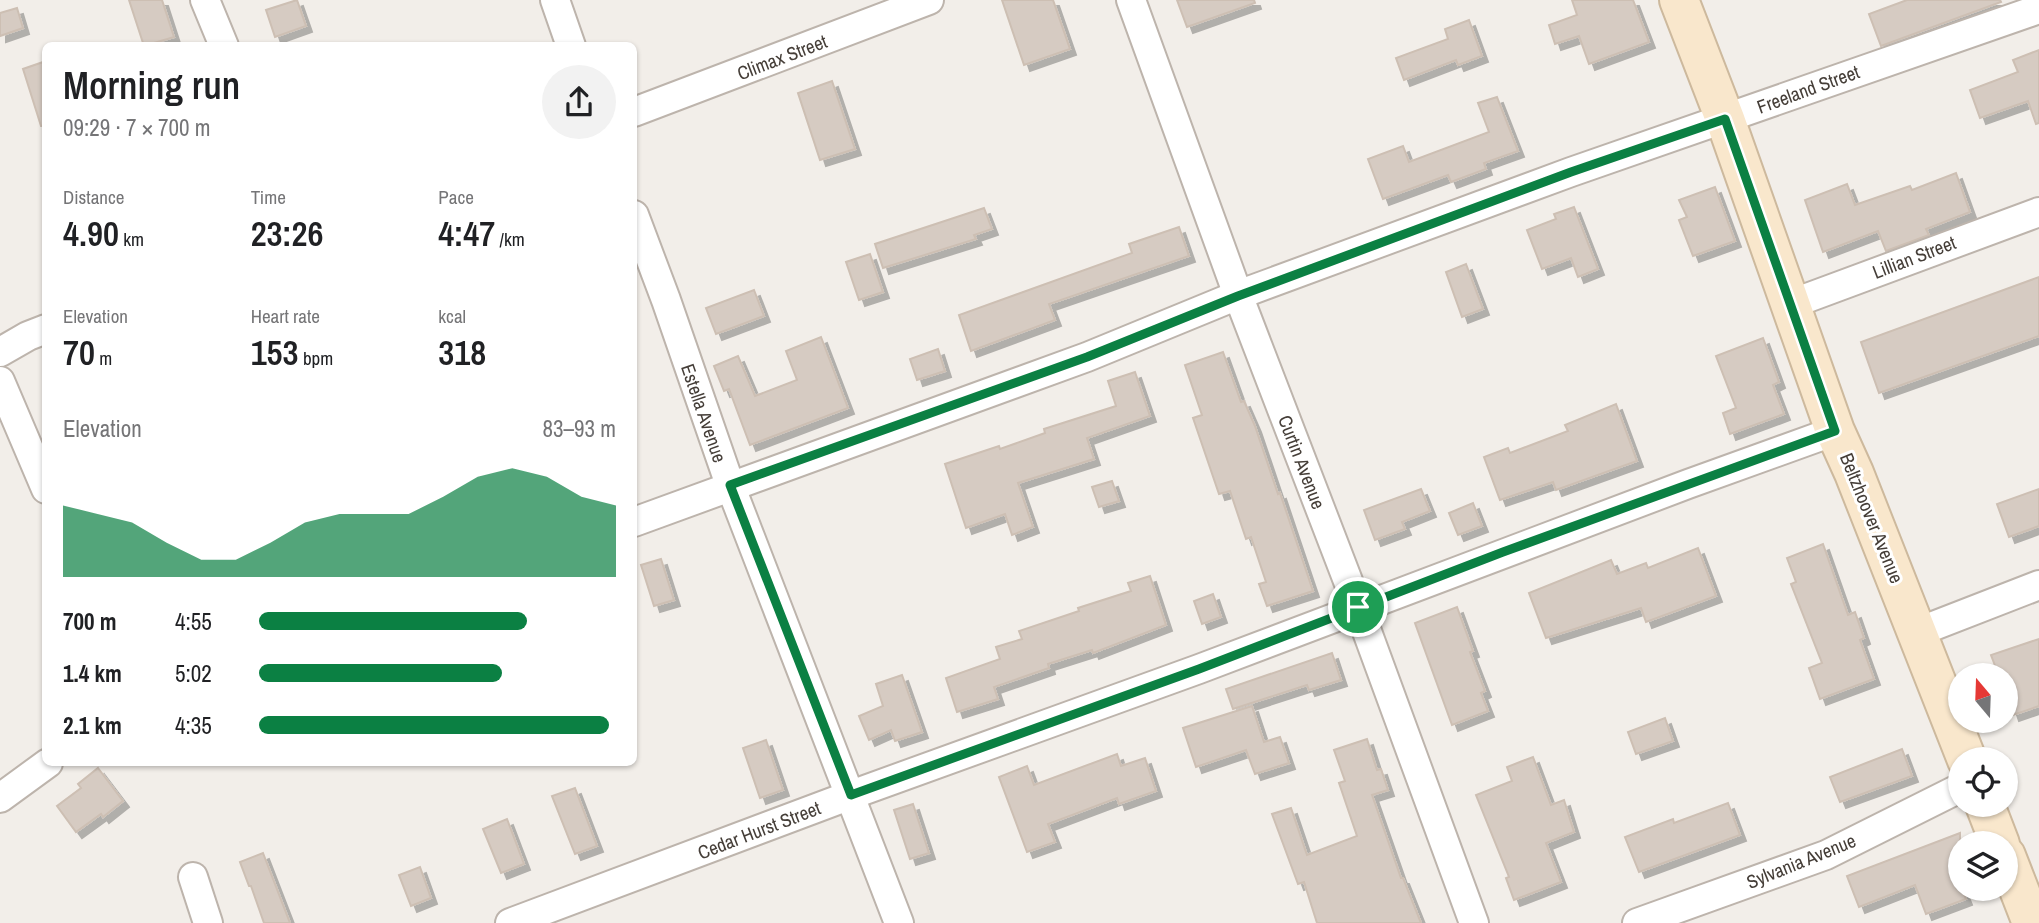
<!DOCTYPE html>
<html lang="en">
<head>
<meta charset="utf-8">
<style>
  body { margin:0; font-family:"Archivo Narrow",sans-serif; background:#f2f2f2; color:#202124; height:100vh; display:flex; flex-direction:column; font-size:26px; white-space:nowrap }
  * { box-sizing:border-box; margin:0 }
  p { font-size:23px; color:#757577 }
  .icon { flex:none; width:38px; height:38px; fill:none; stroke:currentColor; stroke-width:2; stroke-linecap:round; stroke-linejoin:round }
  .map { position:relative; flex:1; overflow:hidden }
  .details { position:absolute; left:42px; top:42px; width:595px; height:724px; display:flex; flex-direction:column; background:#fff; border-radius:10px; box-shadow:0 2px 5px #0004 }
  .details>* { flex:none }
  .needle { width:46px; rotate:341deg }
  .tools { position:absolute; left:1948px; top:663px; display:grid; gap:14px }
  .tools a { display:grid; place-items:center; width:70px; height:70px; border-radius:50%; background:#fff; box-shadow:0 2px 5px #0004; font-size:35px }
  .pin { position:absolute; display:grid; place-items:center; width:60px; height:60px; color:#fff; margin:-30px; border:4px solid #fff; border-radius:50%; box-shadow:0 2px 7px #0007 }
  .round { display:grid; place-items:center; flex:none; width:74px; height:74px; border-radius:37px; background:#f2f2f2 }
  .overview { display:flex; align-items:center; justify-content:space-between; height:119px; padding:0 21px }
  h1 { font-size:38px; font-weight:600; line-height:52px }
  .figures { display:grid; grid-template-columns:repeat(3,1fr); gap:10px; height:119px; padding:7px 21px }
  .figures div { display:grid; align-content:center }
  .figures b { font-size:35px; font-weight:600 }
  .figures small { font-size:19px; font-weight:400 }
  .figures p { font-size:19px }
  .chart { height:196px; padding:14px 21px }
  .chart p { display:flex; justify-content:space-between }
  .chart svg { width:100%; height:126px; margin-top:7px; fill:#0b8043; opacity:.7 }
  ul { padding:0 21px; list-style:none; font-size:23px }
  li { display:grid; grid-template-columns:112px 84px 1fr; align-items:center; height:52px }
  li i { height:18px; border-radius:9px; background:#0b8043 }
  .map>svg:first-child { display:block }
  .building { fill:#d6cbc2; stroke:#cdbfb3; stroke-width:2; filter:url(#shadow) }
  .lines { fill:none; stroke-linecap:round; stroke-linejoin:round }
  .street-casing { stroke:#bdb4ac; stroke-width:32 }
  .secondary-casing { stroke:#cdb99d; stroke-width:42 }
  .street { stroke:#fff; stroke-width:28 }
  .secondary { stroke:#f9e7cc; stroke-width:38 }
  .route-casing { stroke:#fff; stroke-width:14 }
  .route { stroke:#0b8043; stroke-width:9 }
  .labels { text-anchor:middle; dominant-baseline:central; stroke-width:6; stroke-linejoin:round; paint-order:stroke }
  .street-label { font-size:19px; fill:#453e38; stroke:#fff }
</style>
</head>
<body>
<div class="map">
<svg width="2039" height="923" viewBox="0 0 2039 923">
  <defs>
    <filter id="shadow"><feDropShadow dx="6" dy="6" stdDeviation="0" flood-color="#0004"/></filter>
  </defs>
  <rect width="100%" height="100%" fill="#f2eee9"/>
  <g class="building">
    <path d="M129 0H162L174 37 144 46Z"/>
    <path d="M297 0 306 26 275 37 266 10Z"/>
    <path d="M1002 0H1053L1070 49 1024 65Z"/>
    <path d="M1177 0H1254L1255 3 1187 27Z"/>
    <path d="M1572 0H1633L1649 42 1589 64 1579 36 1555 44 1549 25 1577 15Z"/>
    <path d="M1907 0H2000L2001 2 1881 46 1869 14Z"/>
    <path d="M17 8 23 28 0 36V13Z"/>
    <path d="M1469 20 1482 56 1458 65 1456 60 1404 80 1396 58 1448 39 1445 29Z"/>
    <path d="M2039 50V123L2036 124 2028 101 1980 118 1970 90 2018 72 2013 60Z"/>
    <path d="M46 61V126H41L23 69Z"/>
    <path d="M832 81 855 149 820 160 798 93Z"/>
    <path d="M1497 97 1518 151 1484 163 1486 169 1451 182 1448 175 1383 199 1368 159 1403 146 1409 162 1489 132 1478 103Z"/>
    <path d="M1956 173 1970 212 1926 229 1929 235 1886 251 1878 231 1823 252 1805 200 1847 184 1855 205 1910 186 1912 190Z"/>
    <path d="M1715 187 1735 241 1693 256 1679 220 1687 217 1679 200Z"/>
    <path d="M1574 207 1598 269 1578 277 1571 258 1542 269 1527 230 1556 219 1554 214Z"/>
    <path d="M984 208 992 229 974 235 976 239 883 268 875 244Z"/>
    <path d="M1179 227 1189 256 1049 304 1055 320 971 351 959 315 1132 253 1129 244Z"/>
    <path d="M870 254 883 292 859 300 846 262Z"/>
    <path d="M1466 264 1483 309 1462 317 1446 272Z"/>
    <path d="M2039 277V336L1879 393 1861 342Z"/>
    <path d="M754 290 764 316 716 334 706 308Z"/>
    <path d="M821 337 848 408 750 445 729 389 724 391 714 366 738 356 755 396 797 380 786 351Z"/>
    <path d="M1763 338 1779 382 1773 385 1784 414 1730 434 1723 413 1736 408 1716 356Z"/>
    <path d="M938 349 945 371 917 380 910 359Z"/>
    <path d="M1223 352 1241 402 1244 401 1255 426 1278 494 1280 493 1313 591 1267 606 1259 584 1266 582 1251 537 1246 539 1230 491 1219 494 1193 418 1202 415 1185 365Z"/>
    <path d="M1135 372 1150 416 1087 438 1094 459 1018 483 1033 527 1012 535 1005 514 966 528 945 464 999 446 1000 449 1045 433 1044 429 1116 406 1108 381Z"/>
    <path d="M1616 404 1637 461 1556 490 1553 482 1500 500 1484 457 1508 448 1510 453 1568 431 1565 425Z"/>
    <path d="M1112 481 1119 501 1099 507 1092 487Z"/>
    <path d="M1421 489 1430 511 1402 522 1405 529 1375 540 1364 510Z"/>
    <path d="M2039 489V526L2009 537 1997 504Z"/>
    <path d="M1473 503 1482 526 1458 535 1449 513Z"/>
    <path d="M1823 544 1848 615 1855 612 1864 638 1860 640 1874 679 1820 699 1809 668 1822 663 1791 584 1796 582 1787 558Z"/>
    <path d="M1698 548 1716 596 1646 622 1641 608 1546 638 1529 593 1611 560 1617 574 1646 563 1648 568Z"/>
    <path d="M661 559 674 600 654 606 641 565Z"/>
    <path d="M1150 576 1166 625 1093 653 1092 650 1048 664 1049 668 994 687 998 699 957 712 946 678 1000 659 996 647 1022 639 1019 631 1079 611 1078 608 1131 591 1128 583Z"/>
    <path d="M1213 594 1221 617 1202 624 1194 601Z"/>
    <path d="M1457 607 1473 651 1470 652 1485 691 1481 693 1488 711 1452 725 1415 623Z"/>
    <path d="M2039 639V706L2013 715 2006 694V676H1999L1991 655Z"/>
    <path d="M1332 653 1341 680 1309 690 1307 685 1233 709 1226 689Z"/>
    <path d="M902 675 922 732 895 741 891 730 869 740 859 716 883 706 876 684Z"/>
    <path d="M1252 706 1264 742 1280 737 1289 763 1255 774 1246 750 1196 767 1183 728Z"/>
    <path d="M1665 718 1673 741 1636 754 1628 732Z"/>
    <path d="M1367 739 1377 770 1381 769 1388 790 1372 795 1401 878H1403L1421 923H1317L1304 882 1298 884 1272 814 1291 808 1307 855 1357 836 1339 783 1345 781 1334 750Z"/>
    <path d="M766 740 783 790 760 798 743 748Z"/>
    <path d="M1902 749 1912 776 1840 802 1830 777Z"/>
    <path d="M1117 754 1121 766 1145 758 1156 791 1119 804 1117 798 1048 824 1055 842 1027 852 999 777 1027 766 1034 785Z"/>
    <path d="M1533 757 1551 805 1564 800 1574 832 1546 843 1561 882 1514 900 1506 878 1509 877 1476 795 1512 781 1507 767Z"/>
    <path d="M98 768 123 801 103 817 101 814 76 832 57 806 81 788 78 784Z"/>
    <path d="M575 788 597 846 575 854 552 796Z"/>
    <path d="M1728 803 1740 835 1639 872 1625 837 1673 819 1674 823Z"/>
    <path d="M913 804 929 853 910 859 894 810Z"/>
    <path d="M507 819 524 864 501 873 483 829Z"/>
    <path d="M1960 833V860L1952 863 1960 889H1962L1966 899 1926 914 1915 885 1859 907 1847 876Z"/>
    <path d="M263 853 290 923H264L251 886H249L240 862Z"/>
    <path d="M420 867 431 898 411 906 399 875Z"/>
  </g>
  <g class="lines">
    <g class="street-casing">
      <g id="street">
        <path d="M205 0 224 46"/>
        <path d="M555 0 571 46"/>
        <path d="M1131 0 1238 295 1358 607 1474 923"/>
        <path d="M634 112 929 0"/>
        <path d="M634 215 666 300 730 485 899 923"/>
        <path d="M1791 304 2039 212"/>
        <path d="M0 352 28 336 46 329"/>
        <path d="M0 381 46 489"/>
        <path d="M634 522 1087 357 1238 295 1571 172 2039 9"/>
        <path d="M1918 632 2039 585"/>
        <path d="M0 798 48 763"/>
        <path d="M193 877 208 923"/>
        <path d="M510 923 851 795 1199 669 1688 484 1835 431"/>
        <path d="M1637 923 1826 855 1960 788"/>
      </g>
    </g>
    <g class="secondary-casing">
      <g id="secondary">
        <path d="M1679 0 1725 119 1835 431 1854 473 1967 760"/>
        <path d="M1985 805 2000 844"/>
        <path d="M2006 856 2032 923"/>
      </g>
    </g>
    <use href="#street" class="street"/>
    <use href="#secondary" class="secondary"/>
  </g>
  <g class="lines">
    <g class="route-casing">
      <path id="route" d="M1725 119 1835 431 1503 552 1199 669 851 795 730 485 1087 357 1238 296 1571 172Z"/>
    </g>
    <use href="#route" class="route"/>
  </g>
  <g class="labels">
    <g class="street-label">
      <text transform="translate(782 57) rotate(-21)">Climax Street</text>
      <text transform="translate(1808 89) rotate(-20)">Freeland Street</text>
      <text transform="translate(1914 257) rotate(-21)">Lillian Street</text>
      <text transform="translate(704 413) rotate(71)">Estella Avenue</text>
      <text transform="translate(1302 462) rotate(69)">Curtin Avenue</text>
      <text transform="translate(1872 518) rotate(68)">Beltzhoover Avenue</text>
      <text transform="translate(759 830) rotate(-21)">Cedar Hurst Street</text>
      <text transform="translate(1801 861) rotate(-22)">Sylvania Avenue</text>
    </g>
  </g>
</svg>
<div class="tools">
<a><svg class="needle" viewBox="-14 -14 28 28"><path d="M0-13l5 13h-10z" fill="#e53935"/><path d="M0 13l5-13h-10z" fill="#757577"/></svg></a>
<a><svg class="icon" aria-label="locate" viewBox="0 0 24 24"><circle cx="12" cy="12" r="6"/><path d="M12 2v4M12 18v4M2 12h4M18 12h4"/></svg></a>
<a><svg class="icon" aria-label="layers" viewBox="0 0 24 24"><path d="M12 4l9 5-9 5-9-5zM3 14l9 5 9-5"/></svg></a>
</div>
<div class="pin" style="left:1358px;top:607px;background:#1e9e55"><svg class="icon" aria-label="arrive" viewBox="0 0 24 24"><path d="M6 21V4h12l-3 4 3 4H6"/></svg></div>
<section class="details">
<div class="overview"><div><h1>Morning run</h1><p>09:29 · 7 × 700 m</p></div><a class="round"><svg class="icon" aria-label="share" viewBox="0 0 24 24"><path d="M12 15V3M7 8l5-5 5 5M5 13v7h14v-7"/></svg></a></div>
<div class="figures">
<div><p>Distance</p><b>4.90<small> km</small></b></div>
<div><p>Time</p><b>23:26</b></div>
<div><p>Pace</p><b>4:47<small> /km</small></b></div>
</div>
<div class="figures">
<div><p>Elevation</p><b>70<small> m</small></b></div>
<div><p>Heart rate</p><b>153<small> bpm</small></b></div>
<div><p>kcal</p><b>318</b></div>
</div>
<div class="chart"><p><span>Elevation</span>83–93 m</p>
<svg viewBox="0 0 160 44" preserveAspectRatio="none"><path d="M0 44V19L10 22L20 25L30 32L40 38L50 38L60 32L70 25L80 22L90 22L100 22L110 16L120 9L130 6L140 9L150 16L160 19V44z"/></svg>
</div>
<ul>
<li><b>700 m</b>4:55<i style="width:75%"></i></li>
<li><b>1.4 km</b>5:02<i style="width:68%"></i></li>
<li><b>2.1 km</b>4:35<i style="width:98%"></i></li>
</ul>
</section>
</div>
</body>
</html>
